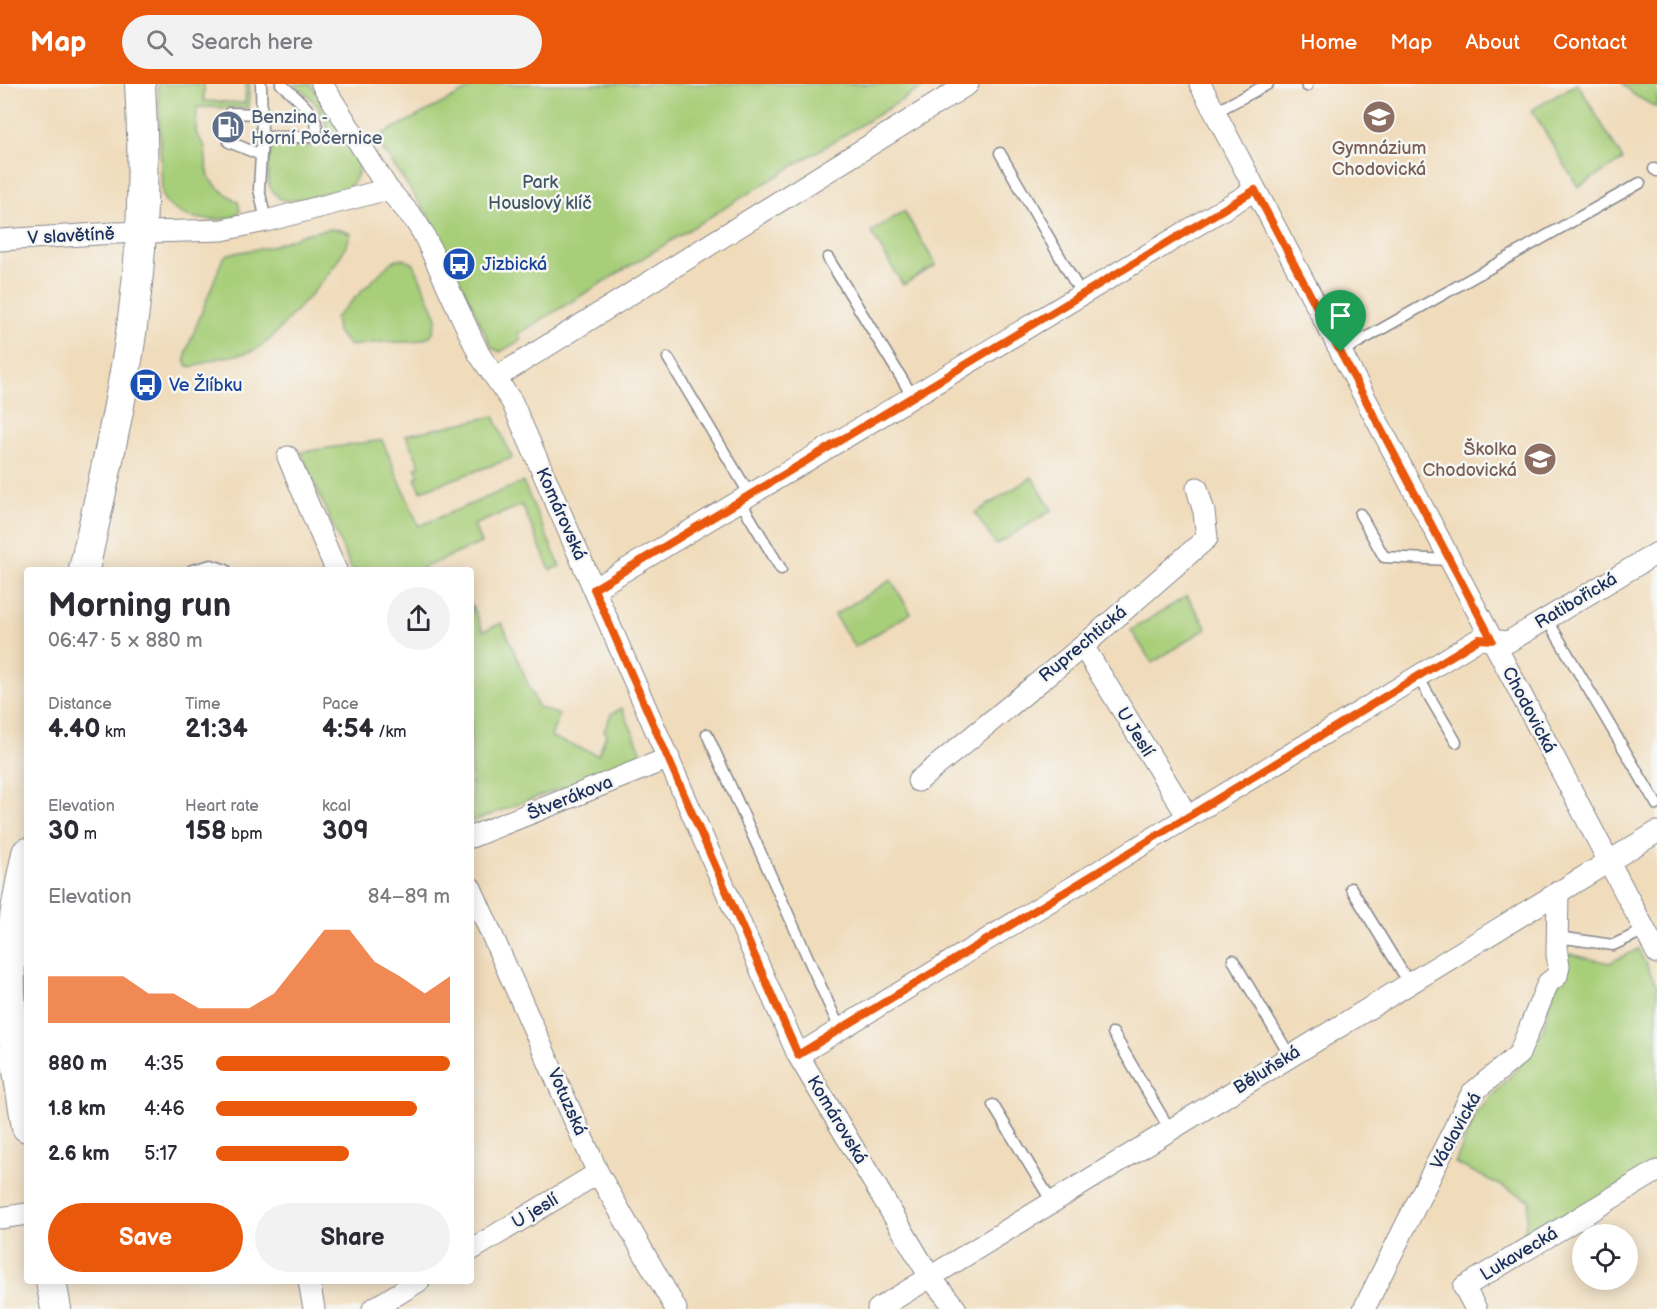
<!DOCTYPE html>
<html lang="en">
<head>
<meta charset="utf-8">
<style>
  body { margin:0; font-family:"Balsamiq Sans",sans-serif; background:#f2f2f3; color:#2b2b33; height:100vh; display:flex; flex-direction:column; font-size:22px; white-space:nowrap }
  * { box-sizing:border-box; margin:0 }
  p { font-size:20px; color:#7c7c81 }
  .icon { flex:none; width:33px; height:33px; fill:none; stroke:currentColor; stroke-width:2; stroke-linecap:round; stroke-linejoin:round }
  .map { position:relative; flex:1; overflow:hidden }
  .panel { position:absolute; left:24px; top:483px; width:450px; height:717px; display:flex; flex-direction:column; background:#fff; border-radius:6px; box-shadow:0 3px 15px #0003 }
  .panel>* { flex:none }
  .tools { position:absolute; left:1572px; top:1140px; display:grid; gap:12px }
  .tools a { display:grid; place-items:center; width:66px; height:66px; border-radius:50%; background:#fff; box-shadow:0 3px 15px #0003; font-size:30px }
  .pin { position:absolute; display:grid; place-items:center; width:51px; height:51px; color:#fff; margin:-62px -26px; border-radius:50% 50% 50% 0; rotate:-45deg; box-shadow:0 0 6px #0007 }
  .pin .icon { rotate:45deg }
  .round { display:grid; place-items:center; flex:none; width:63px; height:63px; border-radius:32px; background:#f2f2f3 }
  .overview { display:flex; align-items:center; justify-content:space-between; height:102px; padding:0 24px }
  h1 { font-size:33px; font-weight:700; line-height:45px }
  .metrics { display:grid; grid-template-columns:repeat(3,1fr); gap:9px; height:102px; padding:6px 24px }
  .metrics div { display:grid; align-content:center }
  .metrics b { font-size:26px; font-weight:700 }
  .metrics small { font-size:16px; font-weight:400 }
  .metrics p { font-size:16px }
  .chart { height:168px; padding:12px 24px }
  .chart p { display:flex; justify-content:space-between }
  .chart svg { width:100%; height:108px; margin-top:6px; fill:#ea580c; opacity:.7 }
  .action { display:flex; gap:12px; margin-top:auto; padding:12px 24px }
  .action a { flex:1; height:69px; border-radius:36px; background:#ea580c; color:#fff; font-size:24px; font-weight:700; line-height:69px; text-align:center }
  .action a+a { background:#f2f2f3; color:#2b2b33 }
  ul { padding:0 24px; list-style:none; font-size:20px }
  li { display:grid; grid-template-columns:96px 72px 1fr; align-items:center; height:45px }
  li i { height:15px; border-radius:8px; background:#ea580c }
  header { display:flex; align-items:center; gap:36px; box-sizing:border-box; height:84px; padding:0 30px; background:#ea580c; color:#fff }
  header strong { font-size:28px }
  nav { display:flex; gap:33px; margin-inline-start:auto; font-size:21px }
  .search { width:420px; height:54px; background:#f2f2f3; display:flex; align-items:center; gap:15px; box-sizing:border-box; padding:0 21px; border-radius:33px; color:#7c7c81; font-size:22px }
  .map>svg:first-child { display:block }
  .green { fill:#a7ce78; stroke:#617e6b; stroke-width:1.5 }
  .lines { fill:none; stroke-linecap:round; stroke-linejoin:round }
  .lane-casing { stroke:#86868c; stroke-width:13 }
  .street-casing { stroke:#86868c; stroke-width:23 }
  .secondary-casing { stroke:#86868c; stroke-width:32 }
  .lane { stroke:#fff; stroke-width:10 }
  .street { stroke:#fff; stroke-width:21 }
  .secondary { stroke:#fff; stroke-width:30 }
  .route-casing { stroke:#fff; stroke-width:12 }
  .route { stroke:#ea580c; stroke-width:8 }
  .labels { text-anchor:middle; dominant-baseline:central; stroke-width:5; stroke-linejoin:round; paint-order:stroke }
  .service-label { font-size:18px; fill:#4e5e75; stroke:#f6f6f2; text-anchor:start }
  .education-label { font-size:18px; fill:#785e54; stroke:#f6f6f2 }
  .park-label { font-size:18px; fill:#3e5764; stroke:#f6f6f2 }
  .street-label { font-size:18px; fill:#1b2f5e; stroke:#f6f6f2 }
  .transit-label { font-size:18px; fill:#164399; stroke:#f6f6f2; text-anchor:start }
</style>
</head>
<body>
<header>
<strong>Map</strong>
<div class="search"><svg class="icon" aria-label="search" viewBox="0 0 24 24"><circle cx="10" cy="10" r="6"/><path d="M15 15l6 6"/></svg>Search here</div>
<nav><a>Home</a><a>Map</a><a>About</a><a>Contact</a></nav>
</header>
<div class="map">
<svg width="1657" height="1225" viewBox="0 0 1657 1225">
  <rect width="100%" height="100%" fill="#f6f6f2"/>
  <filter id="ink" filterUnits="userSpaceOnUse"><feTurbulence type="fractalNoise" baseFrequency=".0167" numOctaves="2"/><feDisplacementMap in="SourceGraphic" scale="12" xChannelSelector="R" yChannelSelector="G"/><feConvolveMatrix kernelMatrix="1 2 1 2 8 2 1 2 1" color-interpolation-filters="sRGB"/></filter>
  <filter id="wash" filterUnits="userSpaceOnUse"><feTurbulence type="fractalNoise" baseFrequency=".008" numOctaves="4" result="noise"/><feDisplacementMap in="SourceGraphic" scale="24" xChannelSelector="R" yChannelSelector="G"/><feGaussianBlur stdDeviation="1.35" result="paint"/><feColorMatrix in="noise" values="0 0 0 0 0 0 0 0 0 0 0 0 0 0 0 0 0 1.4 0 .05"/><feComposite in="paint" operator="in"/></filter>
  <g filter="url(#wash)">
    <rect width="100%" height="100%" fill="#f0dcbb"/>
    <g class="green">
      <path d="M158 0H204V17L245 19 246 0H250L248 24 197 23 196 49 205 63 206 77 209 93 218 104 238 118 240 126 236 132C211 139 176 137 162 112Z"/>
      <path d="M294 0H310C321 13 359 66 359 82 359 93 353 100 345 106L291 117 280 115 270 104 268 96V81L272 61C288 62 319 69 326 49 329 40 324 34 318 28L320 25 303 6 300 7Z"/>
      <path d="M479 0H928L518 250 521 256 500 268 492 264 432 137 375 54Z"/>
      <path d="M1576 0H1578L1623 76 1578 103 1532 26Z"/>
      <path d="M1623 0H1657V24L1634 11Z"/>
      <path d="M904 127 936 181 903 201 871 148Z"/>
      <path d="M330 145 341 146 351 150C339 183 314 207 291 232 282 242 273 254 262 262 247 272 228 271 212 276 203 278 195 286 186 281L185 275 188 263 223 174 228 170 269 163 308 149Z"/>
      <path d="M397 175H404L414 180 437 234 433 248 429 253 415 258H382L350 262 337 248 335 234 390 179Z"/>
      <path d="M494 332 512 374 421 407 415 394 419 392 415 384 420 382 406 351Z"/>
      <path d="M382 356 419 442 523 398 560 482 550 486 522 421 474 441 481 459 418 486H352L301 368Z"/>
      <path d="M1032 393 1052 426 996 461 975 429Z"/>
      <path d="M891 496 911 529 855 563 834 531Z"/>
      <path d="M1187 512 1207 544 1152 579 1131 546Z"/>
      <path d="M471 519 483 547 502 539 538 623 559 631 551 653 598 671 607 649 604 647 611 630 622 624 644 673 471 738Z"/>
      <path d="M1638 865 1657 902V1079L1522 1160 1530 1116 1455 1079 1477 1028 1520 982 1543 945 1564 869 1609 879Z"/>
    </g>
  </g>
  <g filter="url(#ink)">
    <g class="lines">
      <g class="lane-casing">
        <g id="lane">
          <path d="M261 0 262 53 259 105 266 137"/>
          <path d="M1306 0 1307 2"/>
          <path d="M1215 28 1268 0"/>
          <path d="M262 53H312C330 39 292 10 281 0"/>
          <path d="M1000 69 1082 211"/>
          <path d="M261 71 229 58V29L262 30"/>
          <path d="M1654 85 1657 87"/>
          <path d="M828 174 913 313"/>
          <path d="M1341 268 1640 99"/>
          <path d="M668 274 750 411"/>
          <path d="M740 417 781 485"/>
          <path d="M1360 430 1384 473 1450 476"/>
          <path d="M192 486 211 481 226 486"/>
          <path d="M1547 535 1657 721"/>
          <path d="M1418 593 1456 658"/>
          <path d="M707 650 840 945"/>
          <path d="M1351 804 1409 899"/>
          <path d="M1558 853 1613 861 1645 846"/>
          <path d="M1233 876 1290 972"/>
          <path d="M1113 949 1170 1046"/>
          <path d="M993 1021 1052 1118"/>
        </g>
      </g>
      <g class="street-casing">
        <g id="street">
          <path d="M322 0 388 105 414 135 423 149 479 270 512 318 798 971 930 1193 956 1225"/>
          <path d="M1200 0 1657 869"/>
          <path d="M0 156 115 149 222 146 266 137 388 105"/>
          <path d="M497 293 968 0"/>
          <path d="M288 373 336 486"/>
          <path d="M594 505 1255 106"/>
          <path d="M1083 562 1188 733"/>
          <path d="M918 697 1083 562 1207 454 1204 428 1197 404"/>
          <path d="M471 753 669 674"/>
          <path d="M471 804 598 1089 676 1225"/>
          <path d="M798 971 1479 555 1508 558 1657 469"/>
          <path d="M0 1134 27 1130"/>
          <path d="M471 1166 598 1089"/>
          <path d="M309 1197 314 1225"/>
          <path d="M373 1225 419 1197"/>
          <path d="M878 1225 1657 748"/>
          <path d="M1364 1225 1472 1009 1519 970 1548 899 1557 892 1559 882 1557 871 1558 808"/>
          <path d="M1476 1225 1464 1203 1657 1087"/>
        </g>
      </g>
      <g class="secondary-casing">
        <g id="secondary">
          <path d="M84 486C103 397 125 308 135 218 144 145 144 73 140 0"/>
          <path d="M27 769C20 804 12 841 10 878 8 933 18 988 27 1043"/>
          <path d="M51 1197 56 1225"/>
        </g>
      </g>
      <use href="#lane" class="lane"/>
      <use href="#street" class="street"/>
      <use href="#secondary" class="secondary"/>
    </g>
  </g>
  <g class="lines" filter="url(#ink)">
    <g class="route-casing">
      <path id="route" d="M1255 106 1492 556 1479 555 798 971 594 505Z"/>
    </g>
    <use href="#route" class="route"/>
  </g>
  <defs>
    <g id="school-disc" transform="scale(1.725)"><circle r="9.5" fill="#8d6e63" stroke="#f6f6f2"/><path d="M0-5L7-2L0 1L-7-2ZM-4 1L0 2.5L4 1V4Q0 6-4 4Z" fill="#fff"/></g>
    <g id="fuel-disc" transform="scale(1.725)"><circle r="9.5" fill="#5c6f8a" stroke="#f6f6f2"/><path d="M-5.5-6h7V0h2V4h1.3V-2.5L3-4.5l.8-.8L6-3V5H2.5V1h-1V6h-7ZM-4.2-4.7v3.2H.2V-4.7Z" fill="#fff"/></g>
    <g id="bus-disc" transform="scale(1.725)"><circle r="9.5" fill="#1a4fb4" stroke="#f6f6f2"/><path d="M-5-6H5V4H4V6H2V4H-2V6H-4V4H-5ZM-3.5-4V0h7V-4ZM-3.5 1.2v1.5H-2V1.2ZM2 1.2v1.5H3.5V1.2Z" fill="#fff"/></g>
  </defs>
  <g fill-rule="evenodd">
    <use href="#school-disc" x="1379" y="33"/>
    <use href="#fuel-disc" x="228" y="43"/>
    <use href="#bus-disc" x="459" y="180"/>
    <use href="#bus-disc" x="146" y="301"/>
    <use href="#school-disc" x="1540" y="375"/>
  </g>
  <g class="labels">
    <g class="service-label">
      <text x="251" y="33">Benzina -<tspan x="251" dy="21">Horní Počernice</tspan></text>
    </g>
    <g class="education-label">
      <text x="1379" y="64">Gymnázium<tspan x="1379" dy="21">Chodovická</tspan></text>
      <text x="1517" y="365" text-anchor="end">Školka<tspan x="1517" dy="21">Chodovická</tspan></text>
    </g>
    <g class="park-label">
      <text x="540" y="98">Park<tspan x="540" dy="21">Houslový klíč</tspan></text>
    </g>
    <g class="street-label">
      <text transform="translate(71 152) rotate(-3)">V slavětíně</text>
      <text transform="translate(561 430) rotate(66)">Komárovská</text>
      <text transform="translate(1576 517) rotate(-31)">Ratibořická</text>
      <text transform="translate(1083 560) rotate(-40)">Ruprechtická</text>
      <text transform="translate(1529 626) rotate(62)">Chodovická</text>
      <text transform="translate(1135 648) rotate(58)">U Jeslí</text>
      <text transform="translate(570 714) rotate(-22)">Štverákova</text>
      <text transform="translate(1267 986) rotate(-32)">Běluňská</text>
      <text transform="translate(567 1018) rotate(66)">Votuzská</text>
      <text transform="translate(837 1036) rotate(59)">Komárovská</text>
      <text transform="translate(1456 1047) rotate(-61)">Václavická</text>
      <text transform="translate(535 1127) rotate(-31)">U jeslí</text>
      <text transform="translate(1519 1170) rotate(-31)">Lukavecká</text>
    </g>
    <g class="transit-label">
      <text x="482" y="180">Jizbická</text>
      <text x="169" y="301">Ve Žlíbku</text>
    </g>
  </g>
</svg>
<div class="tools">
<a><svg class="icon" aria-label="locate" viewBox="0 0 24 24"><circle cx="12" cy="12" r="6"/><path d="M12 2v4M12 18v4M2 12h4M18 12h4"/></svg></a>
</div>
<div class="pin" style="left:1341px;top:268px;background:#1e9e55"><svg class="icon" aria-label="arrive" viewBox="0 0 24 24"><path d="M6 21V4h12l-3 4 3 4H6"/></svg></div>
<section class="panel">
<div class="overview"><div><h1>Morning run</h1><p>06:47 · 5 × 880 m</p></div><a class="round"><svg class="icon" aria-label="share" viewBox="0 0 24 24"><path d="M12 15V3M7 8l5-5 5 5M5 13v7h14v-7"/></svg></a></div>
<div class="metrics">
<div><p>Distance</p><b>4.40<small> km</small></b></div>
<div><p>Time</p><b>21:34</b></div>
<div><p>Pace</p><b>4:54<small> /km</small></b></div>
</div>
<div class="metrics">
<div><p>Elevation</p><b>30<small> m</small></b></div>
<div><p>Heart rate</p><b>158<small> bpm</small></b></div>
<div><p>kcal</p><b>309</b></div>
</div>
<div class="chart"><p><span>Elevation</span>84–89 m</p>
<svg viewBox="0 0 160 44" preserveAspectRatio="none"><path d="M0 44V25L10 25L20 25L30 25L40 32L50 32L60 38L70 38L80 38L90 32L100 19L110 6L120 6L130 19L140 25L150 32L160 25V44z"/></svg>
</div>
<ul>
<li><b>880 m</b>4:35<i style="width:100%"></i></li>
<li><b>1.8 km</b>4:46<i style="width:86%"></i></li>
<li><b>2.6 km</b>5:17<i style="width:57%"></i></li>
</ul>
<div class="action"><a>Save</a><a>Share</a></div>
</section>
</div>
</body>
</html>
